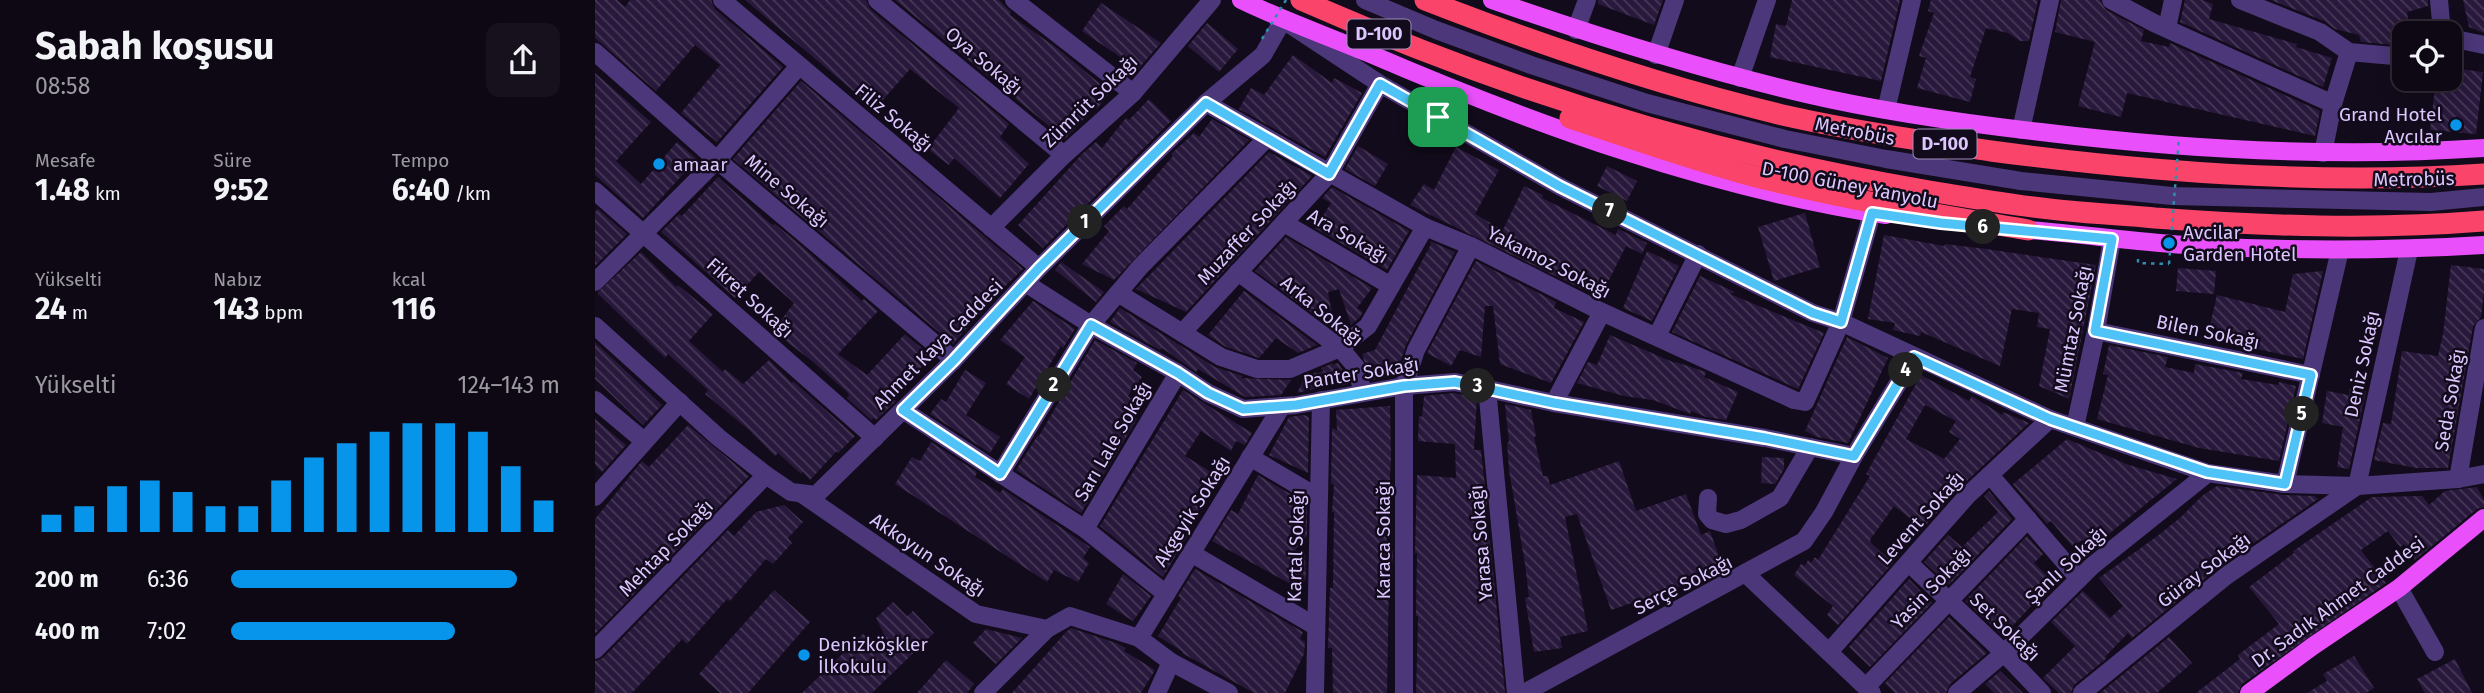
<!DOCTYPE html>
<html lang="tr">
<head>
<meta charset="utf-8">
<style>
  body { margin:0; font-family:"Fira Sans",sans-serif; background:#17111d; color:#f1f3f6; height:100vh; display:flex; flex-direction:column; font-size:26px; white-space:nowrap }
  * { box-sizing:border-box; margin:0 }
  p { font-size:23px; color:#9b9aa0 }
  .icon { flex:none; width:38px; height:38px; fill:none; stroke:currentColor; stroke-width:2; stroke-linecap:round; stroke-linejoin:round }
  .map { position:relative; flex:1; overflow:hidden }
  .side { display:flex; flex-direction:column; background:#0e0814; width:595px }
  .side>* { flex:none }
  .buttons { position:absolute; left:1797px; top:21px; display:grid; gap:14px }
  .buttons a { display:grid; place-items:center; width:70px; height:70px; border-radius:14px; background:#0e0814; box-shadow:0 4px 18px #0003,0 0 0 2px #2e2934; font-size:35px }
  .pin { position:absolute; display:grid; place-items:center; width:60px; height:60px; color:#fff; margin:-30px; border-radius:14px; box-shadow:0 4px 10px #0006 }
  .km { position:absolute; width:35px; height:35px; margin:-18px; border-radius:50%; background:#222; color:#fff; font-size:19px; line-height:35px; text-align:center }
  .round { display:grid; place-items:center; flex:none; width:74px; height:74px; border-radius:14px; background:#17111d }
  .overview { display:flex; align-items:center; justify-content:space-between; height:119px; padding:0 35px }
  h1 { font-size:38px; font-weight:700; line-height:52px }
  .metrics { display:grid; grid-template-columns:repeat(3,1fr); gap:10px; height:119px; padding:7px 35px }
  .metrics div { display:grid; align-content:center }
  .metrics b { font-size:30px; font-weight:700 }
  .metrics small { font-size:19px; font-weight:400 }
  .metrics p { font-size:19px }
  .chart { height:196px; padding:14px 35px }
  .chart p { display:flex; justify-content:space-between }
  .chart svg { width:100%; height:126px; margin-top:7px; stroke:#0695ea; stroke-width:6 }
  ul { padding:0 35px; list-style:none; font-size:23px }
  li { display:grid; grid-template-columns:112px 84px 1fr; align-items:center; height:52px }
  li i { height:18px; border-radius:9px; background:#0695ea }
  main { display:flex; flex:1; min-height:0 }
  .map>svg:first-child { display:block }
  .building { fill:url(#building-back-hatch); fill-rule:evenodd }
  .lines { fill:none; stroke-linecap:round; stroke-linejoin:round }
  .path { stroke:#2f8fa9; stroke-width:2.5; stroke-dasharray:3.5 5; stroke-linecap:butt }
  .minor { stroke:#4b3779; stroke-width:18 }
  .major { stroke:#e950fb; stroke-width:18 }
  .highway { stroke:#fa446a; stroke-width:21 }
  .path-bridge { stroke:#2f8fa9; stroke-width:2.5; stroke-dasharray:3.5 5; stroke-linecap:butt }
  .route-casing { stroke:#fff; stroke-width:14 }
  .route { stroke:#4fc3f7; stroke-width:9 }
  .poi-dot { fill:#0695ea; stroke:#120b1b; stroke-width:2.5 }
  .labels { text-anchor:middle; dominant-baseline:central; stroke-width:5; stroke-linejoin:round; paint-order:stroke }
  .shield { fill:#120b1b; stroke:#9f8eba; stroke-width:2 }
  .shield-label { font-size:18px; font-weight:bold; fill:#dcc6fe }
  .street-label { font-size:19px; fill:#dcc6fe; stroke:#120b1b }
  .poi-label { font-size:19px; fill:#dcc6fe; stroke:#120b1b; text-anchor:start }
</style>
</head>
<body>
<main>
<section class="side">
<div class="overview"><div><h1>Sabah koşusu</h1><p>08:58</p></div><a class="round"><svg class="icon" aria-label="share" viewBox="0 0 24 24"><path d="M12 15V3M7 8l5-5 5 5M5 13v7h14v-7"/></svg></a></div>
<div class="metrics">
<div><p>Mesafe</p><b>1.48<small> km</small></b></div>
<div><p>Süre</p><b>9:52</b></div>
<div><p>Tempo</p><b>6:40<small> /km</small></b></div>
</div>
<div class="metrics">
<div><p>Yükselti</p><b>24<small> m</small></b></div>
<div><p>Nabız</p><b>143<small> bpm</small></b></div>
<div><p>kcal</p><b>116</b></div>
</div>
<div class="chart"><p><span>Yükselti</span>124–143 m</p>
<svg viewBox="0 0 160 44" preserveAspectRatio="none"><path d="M5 44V38M15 44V35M25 44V28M35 44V26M45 44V30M55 44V35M65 44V35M75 44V26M85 44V18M95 44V13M105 44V9M115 44V6M125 44V6M135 44V9M145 44V21M155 44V33"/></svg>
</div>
<ul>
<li><b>200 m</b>6:36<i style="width:87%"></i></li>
<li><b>400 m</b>7:02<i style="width:68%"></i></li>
</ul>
</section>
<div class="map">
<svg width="1889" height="693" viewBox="0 0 1889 693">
  <defs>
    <pattern id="building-back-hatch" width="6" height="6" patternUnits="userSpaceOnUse" patternTransform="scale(1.75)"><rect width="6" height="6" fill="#28183b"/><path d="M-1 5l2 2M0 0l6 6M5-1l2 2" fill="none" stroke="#473858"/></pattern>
  </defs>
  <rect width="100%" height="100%" fill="#120b1b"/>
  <g class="building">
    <path d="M0 0H22L30 7 35 0H116L120 9 188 67 122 142 86 113 125 65 100 45 61 91 0 38Z"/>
    <path d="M150 0H271L275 9 414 124 405 137 434 164 405 198 359 158 354 165 333 149 364 108 315 69 280 109Z"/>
    <path d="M300 0H404L416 12 415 15 462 48 515 92 502 109 500 107 470 139Z"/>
    <path d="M1003 0H1068L1059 25 1003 4Z"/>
    <path d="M1197 0H1305L1286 81 1175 57 1181 24 1191 26Z"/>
    <path d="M1336 0H1443L1434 41H1425L1413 33 1391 28 1375 77 1381 79 1375 102 1322 88 1331 58 1324 56 1339 13 1333 11Z"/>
    <path d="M1466 0H1505L1511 10 1549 30 1546 41 1574 47 1575 43 1725 111 1720 136 1532 93 1526 117 1483 106 1500 42 1460 32Z"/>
    <path d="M1590 0H1607L1618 4 1614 19 1702 44 1701 47 1737 58 1728 87 1585 22Z"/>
    <path d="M1676 0H1833V6L1812 12 1815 33H1810V46L1766 42 1764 35 1740 29 1729 21Z"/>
    <path d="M1868 0H1889V33L1874 27Z"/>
    <path d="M506 3 566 43 543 69 487 31Z"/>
    <path d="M612 23 643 49 624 72 593 46Z"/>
    <path d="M698 55 737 83 739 78 767 93 730 157 644 109 656 88 669 95Z"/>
    <path d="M1855 68 1888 72 1881 134 1835 130 1841 79H1855Z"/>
    <path d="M0 73 56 122 21 161 46 184 82 142 102 159 48 218 0 175Z"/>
    <path d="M206 81 428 269 395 301 358 344 138 159Z"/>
    <path d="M554 99 576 121 448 248 423 225 487 154 501 142 507 148 531 118 534 120Z"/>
    <path d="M617 119 654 140 519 280 487 264 514 231 509 226 529 206 532 209 578 156 576 154 599 133 604 137Z"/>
    <path d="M763 146 793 164 780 186 750 169Z"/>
    <path d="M861 147 904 170 880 214 908 230 929 186 948 195 947 198 1021 235 1023 229 1052 243 1047 254 1031 246 1008 292 989 284 987 289 815 205 829 184 839 190Z"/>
    <path d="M674 152 717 176 591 312 541 289Z"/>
    <path d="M1012 166 1042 181 1032 201 1002 186Z"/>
    <path d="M123 177 175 223 178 225 180 224 209 248 267 301 269 299 283 311 243 354 272 375 310 334 336 356 298 399 301 401 281 420 279 418 276 420 252 398 254 395 252 392 217 361 178 331 199 303 164 272 140 298 66 232 84 214 87 216Z"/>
    <path d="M737 187 814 231 792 270 720 228 736 203 727 198Z"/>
    <path d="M3 209 32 234 0 266V212Z"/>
    <path d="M1210 213 1225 267 1179 281 1163 227Z"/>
    <path d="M1289 235 1349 246 1350 244 1391 249 1501 265 1474 399 1444 386 1455 329 1442 327 1444 313 1417 309 1405 366 1326 332 1325 336 1298 330 1300 323 1273 319Z"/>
    <path d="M691 237 777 288 762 308 768 312 764 318 756 325 744 289 733 292 740 330 660 271Z"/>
    <path d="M835 241 860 252 811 345 801 375 776 380 767 354 780 350 836 244Z"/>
    <path d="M1052 251 1084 266 1057 321 1028 308Z"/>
    <path d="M46 252 81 287 83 285 118 314 94 341 128 372 130 369 148 384 174 360 197 383 198 381 260 436 243 453 242 451 215 480 208 472 206 474 183 453 180 456 154 430 110 394 113 390 73 354 70 358 2 293Z"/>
    <path d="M881 261 961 302 959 308 989 322 956 383 905 364 898 306H890L886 357 865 350 856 366 832 353Z"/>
    <path d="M466 262 509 292 501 302 460 270Z"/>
    <path d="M1856 265 1889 269V291L1886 317 1878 326 1853 468H1821L1779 460 1788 423 1796 424 1807 351 1843 356 1848 334Z"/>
    <path d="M1583 268 1621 271 1619 294 1581 291Z"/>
    <path d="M1728 271 1708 359 1612 338 1622 295 1690 312 1698 274Z"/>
    <path d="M1105 276 1140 292 1135 294 1229 333 1203 389 1077 332Z"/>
    <path d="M649 291 722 345 703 353 681 338 664 358 631 347 613 335Z"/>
    <path d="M438 301 480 329 468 348 466 346 434 399 411 384 430 357 405 340Z"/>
    <path d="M525 308 620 367 648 376 646 378 696 380 686 395 650 397 603 369 601 372 567 348 565 350 515 322Z"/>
    <path d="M1015 335 1080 363 1081 362 1111 372 1109 377 1143 392 1131 420 1111 417 1096 411 1095 414 1058 400 1029 396 982 383 993 362 1002 365Z"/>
    <path d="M1252 337 1293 358 1253 443 1222 437 1210 431Z"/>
    <path d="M500 340 542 363 538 370 547 377 533 396 547 407 539 416 542 419 486 513 421 470 443 435 444 436Z"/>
    <path d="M0 342 67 405 48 425 0 379Z"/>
    <path d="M1514 345 1573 357 1570 367 1599 373 1600 364 1648 373 1646 379 1683 385 1684 382 1701 386 1684 461 1604 448 1502 419 1513 375 1508 374Z"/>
    <path d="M738 363 737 365 743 363 747 369 750 385H735L702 393 711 375 729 371 726 368Z"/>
    <path d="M370 370 391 383 371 415 405 437 395 453 335 414 346 399 351 402Z"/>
    <path d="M1326 375 1374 401 1377 396 1407 415 1408 412 1434 423 1364 488 1328 528 1299 506 1275 540 1276 543 1298 563 1243 625 1232 615 1238 606 1199 575 1206 564 1210 566 1213 560 1216 563 1220 557 1223 560 1275 476 1271 474ZM1330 405 1361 421 1354 432 1365 439 1349 459 1311 439Z"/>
    <path d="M1755 388 1771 391 1754 469 1742 467 1748 427 1727 423 1732 391 1754 395Z"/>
    <path d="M588 390 657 433 650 445 641 441 636 451 606 431 590 456 624 477 590 533 593 535 568 577 505 526Z"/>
    <path d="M859 393 882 398 879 450H886L892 505V540H895L910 693H821L823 616H821L822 553H820L822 475 861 478 860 444 823 441 824 416 827 417 829 396Z"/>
    <path d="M910 404 936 410 941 436 939 437 948 476H953L955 485 1024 461 1041 511 1091 494 1106 535 1115 531 1129 571 1016 610 982 514 970 517 993 631 965 637 967 648 939 652 930 598 934 597 930 564 914 470 912 442H914Z"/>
    <path d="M795 406 796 458 791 550 798 551V556L796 578H794L792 693H738L737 648H733L735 588H738L739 512H737L739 485 736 483 737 428 742 430 741 410Z"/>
    <path d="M709 415 714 417 713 473 674 455 694 417Z"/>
    <path d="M0 419 31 445 7 472 0 465Z"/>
    <path d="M93 425 154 476 0 634V519L47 461 54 467Z"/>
    <path d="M1472 439 1534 465 1582 479 1495 549 1487 540 1478 547 1456 521 1452 524 1418 484Z"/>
    <path d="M336 442 382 472 380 477 405 493 408 489 495 547 488 558 494 563 483 582 459 570 452 582 300 484 317 457 325 461Z"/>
    <path d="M1167 457 1189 458V469L1180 484 1166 483Z"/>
    <path d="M663 475 712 504V536L700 550 710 554 711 578 705 589 617 541 636 510 643 514Z"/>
    <path d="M1622 486 1689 495 1719 496 1723 499 1624 567 1537 638 1533 633 1510 657 1512 658 1479 685 1476 693H1464L1448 678 1480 646 1456 622 1488 591 1515 618 1528 606 1504 578 1561 537 1586 517 1607 496Z"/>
    <path d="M1882 487 1889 500V507L1882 509 1820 560 1809 544 1805 547 1793 531 1766 550 1791 583 1647 684 1643 693H1601L1645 659 1643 655 1684 624 1654 587 1699 553 1698 551 1777 497 1827 496 1834 505 1850 491Z"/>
    <path d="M1394 491 1417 519 1354 585 1329 562 1353 535 1367 547 1403 512 1389 496Z"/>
    <path d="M189 505 208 522 193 538 197 543 178 564 171 559 135 601 132 599 92 644 87 639 37 693H0V661L8 658 133 530 139 536 161 512Z"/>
    <path d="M1432 536 1448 554 1439 563 1461 585 1440 606 1438 604 1408 636 1370 601Z"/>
    <path d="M600 569 708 632 705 639 710 642 709 654 690 693H659L587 653 588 652 563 636 586 598 583 596Z"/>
    <path d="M528 574 556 596 538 621 511 604Z"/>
    <path d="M1314 579 1337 603 1275 667 1254 647Z"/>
    <path d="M179 590 215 622 153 693H125L104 674Z"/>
    <path d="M298 602 312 616 318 611 339 633 277 693H207L268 634 296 648 281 618Z"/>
    <path d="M1354 617 1392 653 1355 684 1351 693H1300L1290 683Z"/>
    <path d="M476 628 521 643 531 648 529 651 560 670 546 693H417L471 632Z"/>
    <path d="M391 629 427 638 401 664 378 643Z"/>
    <path d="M1574 637 1597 663 1562 693H1505Z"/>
    <path d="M1759 656 1779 688 1771 693H1712L1732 681 1728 674Z"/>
    <path d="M1860 659 1877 693H1830L1822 679Z"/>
    <path d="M351 660 379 684 372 693H322Z"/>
    <path d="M1405 671 1428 693H1399L1390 684Z"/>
  </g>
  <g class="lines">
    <path class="path" d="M1543 259V263L1574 264"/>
    <g class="minor">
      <path d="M127 0 444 268"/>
      <path d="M282 0 469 155"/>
      <path d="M419 0 538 93"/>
      <path d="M770 0 841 30 936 65 1052 103 1190 139 1291 159 1426 181 1577 196 1836 202 1889 197"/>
      <path d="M1516 0 1559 23 1738 104"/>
      <path d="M1645 0 1725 32 1754 52 1810 57"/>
      <path d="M1844 0 1847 33"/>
      <path d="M1572 28 1578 0"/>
      <path d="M981 30 992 0"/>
      <path d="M1855 38 1889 45"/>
      <path d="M0 52 122 160 359 360"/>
      <path d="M1061 55 1080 0"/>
      <path d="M1145 78 1172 0"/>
      <path d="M611 103 830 227 876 246 1007 312 1199 400 1210 402 1246 322 1277 213"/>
      <path d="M1291 110 1317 0"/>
      <path d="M1426 130 1455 0"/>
      <path d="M1728 153 1738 104 1754 52"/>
      <path d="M0 191 280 438"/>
      <path d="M689 223 796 286"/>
      <path d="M396 228 469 155 538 93 617 0"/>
      <path d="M643 272 745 348 761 367 768 393"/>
      <path d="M0 282 122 160 204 66"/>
      <path d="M432 284 496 325 583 373 613 393 648 409 701 405 809 386 860 382 959 403 1170 438 1259 456"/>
      <path d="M523 293 626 357 662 369H695L745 348 773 326 830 227"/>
      <path d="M0 326 123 437 171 475 196 492 221 495 359 360 444 268 611 103 668 55 688 20 785 84 964 186 1218 313 1246 322 1455 419 1613 473 1690 484 1762 486 1863 479 1889 474"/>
      <path d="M1501 331 1716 375"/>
      <path d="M587 333 734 174 785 84"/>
      <path d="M1062 336 1103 254"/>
      <path d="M892 388 921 693"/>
      <path d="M0 400 49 441"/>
      <path d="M959 403 1007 312"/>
      <path d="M308 410 490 529 571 594"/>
      <path d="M1480 427 1501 331 1517 239"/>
      <path d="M655 457 724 498"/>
      <path d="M405 474 496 325 545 267 672 138"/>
      <path d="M1395 475 1484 579"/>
      <path d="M1863 479 1889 328"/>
      <path d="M1690 484 1745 250"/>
      <path d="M207 494 381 614 452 629 475 616 544 638 576 662 634 693"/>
      <path d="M0 497 85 402"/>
      <path d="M1113 498 1112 514 1117 520 1131 524 1146 520 1185 498 1215 447"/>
      <path d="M490 529 583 373"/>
      <path d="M596 553 720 626"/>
      <path d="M1314 563 1409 653 1447 693"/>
      <path d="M1150 573 1209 541 1229 512 1259 456 1319 357"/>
      <path d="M1804 588 1840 652"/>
      <path d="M544 638 687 406"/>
      <path d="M0 650 171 475"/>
      <path d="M1234 652 1372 496 1455 419"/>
      <path d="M1271 687 1433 519"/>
      <path d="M388 693 452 629"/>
      <path d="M562 693 576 662"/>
      <path d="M720 693 726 400"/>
      <path d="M809 693V386L821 350 876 246"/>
      <path d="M929 693 1150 573 1277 693"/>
      <path d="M1362 693 1409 653 1497 566 1613 473"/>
      <path d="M1487 693 1631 576 1762 486 1814 250"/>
    </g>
    <g class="major">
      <path d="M646 0C687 20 730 35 773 53 938 124 1113 188 1291 215"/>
      <path d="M897 0C1000 36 1104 69 1211 94 1288 112 1367 123 1446 132 1593 150 1741 158 1889 148"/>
      <path d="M1420 229C1477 233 1533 241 1590 245 1690 251 1789 251 1889 245"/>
      <path d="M1654 693 1718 646 1804 588 1889 518"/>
    </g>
    <g class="highway">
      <path d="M706 0C905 88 1114 154 1329 190 1377 198 1426 207 1474 211 1503 214 1531 215 1560 218 1670 226 1779 230 1889 221"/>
      <path d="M830 0C948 46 1069 87 1192 116 1259 131 1328 141 1396 151 1559 173 1724 185 1889 174"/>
      <path d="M975 118C1035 138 1094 159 1154 175 1246 199 1340 214 1433 230"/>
    </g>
    <g class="path-bridge">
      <path d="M667 39 691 0"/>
      <path d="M1574 264 1584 137"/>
    </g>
  </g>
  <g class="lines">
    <g class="route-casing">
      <path id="route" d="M785 84 964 186 1218 313 1246 322 1277 213 1346 223 1517 239 1500 331 1716 375 1690 484 1612 472 1455 419 1319 357 1259 456 1170 438 959 403 860 382 809 386 701 405 648 409 613 393 583 373 496 325 405 474 308 410 359 360 444 268 611 103 734 174Z"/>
    </g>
    <use href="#route" class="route"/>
  </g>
  <g class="poi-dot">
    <circle cx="1861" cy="125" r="7"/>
    <circle cx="64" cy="164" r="7"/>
    <circle cx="1574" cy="243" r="7"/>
    <circle cx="209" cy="655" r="7"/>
  </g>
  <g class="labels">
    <g class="shield">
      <rect x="752.5" y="19.5" width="63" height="29" rx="5"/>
      <rect x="1318.5" y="129.5" width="63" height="29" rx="5"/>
    </g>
    <g class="shield-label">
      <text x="784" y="34">D-100</text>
      <text x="1350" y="144">D-100</text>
    </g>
    <g class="street-label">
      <text transform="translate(389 61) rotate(40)">Oya Sokağı</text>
      <text transform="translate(495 101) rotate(-44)">Zümrüt Sokağı</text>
      <text transform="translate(299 118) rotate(40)">Filiz Sokağı</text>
      <text transform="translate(1260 131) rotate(11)">Metrobüs</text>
      <text transform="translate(1819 179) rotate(-1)">Metrobüs</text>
      <text transform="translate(1255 185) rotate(11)">D-100 Güney Yanyolu</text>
      <text transform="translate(192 191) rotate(40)">Mine Sokağı</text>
      <text transform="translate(652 232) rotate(-47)">Muzaffer Sokağı</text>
      <text transform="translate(753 236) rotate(30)">Ara Sokağı</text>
      <text transform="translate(954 262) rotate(27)">Yakamoz Sokağı</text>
      <text transform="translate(155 298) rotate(42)">Fikret Sokağı</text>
      <text transform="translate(727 311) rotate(39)">Arka Sokağı</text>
      <text transform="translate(1478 329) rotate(-79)">Mümtaz Sokağı</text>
      <text transform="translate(1613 332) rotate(12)">Bilen Sokağı</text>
      <text transform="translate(343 344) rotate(-45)">Ahmet Kaya Caddesi</text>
      <text transform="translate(1767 364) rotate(-78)">Deniz Sokağı</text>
      <text transform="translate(766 373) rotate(-9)">Panter Sokağı</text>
      <text transform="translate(1855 400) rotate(-80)">Seda Sokağı</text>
      <text transform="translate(518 441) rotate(-60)">Sarı Lale Sokağı</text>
      <text transform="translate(597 511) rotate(-58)">Akgeyik Sokağı</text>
      <text transform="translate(1326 518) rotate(-48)">Levent Sokağı</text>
      <text transform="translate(788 540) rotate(-90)">Karaca Sokağı</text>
      <text transform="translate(886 543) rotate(-95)">Yarasa Sokağı</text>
      <text transform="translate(701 546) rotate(-88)">Kartal Sokağı</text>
      <text transform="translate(71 548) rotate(-46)">Mehtap Sokağı</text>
      <text transform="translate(333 555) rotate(34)">Akkoyun Sokağı</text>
      <text transform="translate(1471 565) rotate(-43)">Şanlı Sokağı</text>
      <text transform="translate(1609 570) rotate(-37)">Güray Sokağı</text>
      <text transform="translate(1088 585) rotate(-27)">Serçe Sokağı</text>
      <text transform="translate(1336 588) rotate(-46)">Yasin Sokağı</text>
      <text transform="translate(1743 602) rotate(-36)">Dr. Sadık Ahmet Caddesi</text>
      <text transform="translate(1410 627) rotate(44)">Set Sokağı</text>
    </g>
    <g class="poi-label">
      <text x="1847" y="114" text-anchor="end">Grand Hotel<tspan x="1847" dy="22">Avcılar</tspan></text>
      <text x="78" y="164">amaar</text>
      <text x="1588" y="232">Avcilar<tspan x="1588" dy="22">Garden Hotel</tspan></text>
      <text x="223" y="644">Denizköşkler<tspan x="223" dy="22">İlkokulu</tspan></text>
    </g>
  </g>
</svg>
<div class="buttons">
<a><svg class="icon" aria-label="locate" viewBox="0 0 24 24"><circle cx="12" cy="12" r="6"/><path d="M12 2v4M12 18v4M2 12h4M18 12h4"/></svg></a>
</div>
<div class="pin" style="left:843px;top:117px;background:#1e9e55"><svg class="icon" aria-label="arrive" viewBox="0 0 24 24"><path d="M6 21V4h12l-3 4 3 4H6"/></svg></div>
<b class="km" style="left:490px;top:222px">1</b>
<b class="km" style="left:459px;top:385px">2</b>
<b class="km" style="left:883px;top:386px">3</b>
<b class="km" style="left:1311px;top:370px">4</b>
<b class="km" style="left:1707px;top:414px">5</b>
<b class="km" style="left:1388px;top:227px">6</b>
<b class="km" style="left:1015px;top:211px">7</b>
</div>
</main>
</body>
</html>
